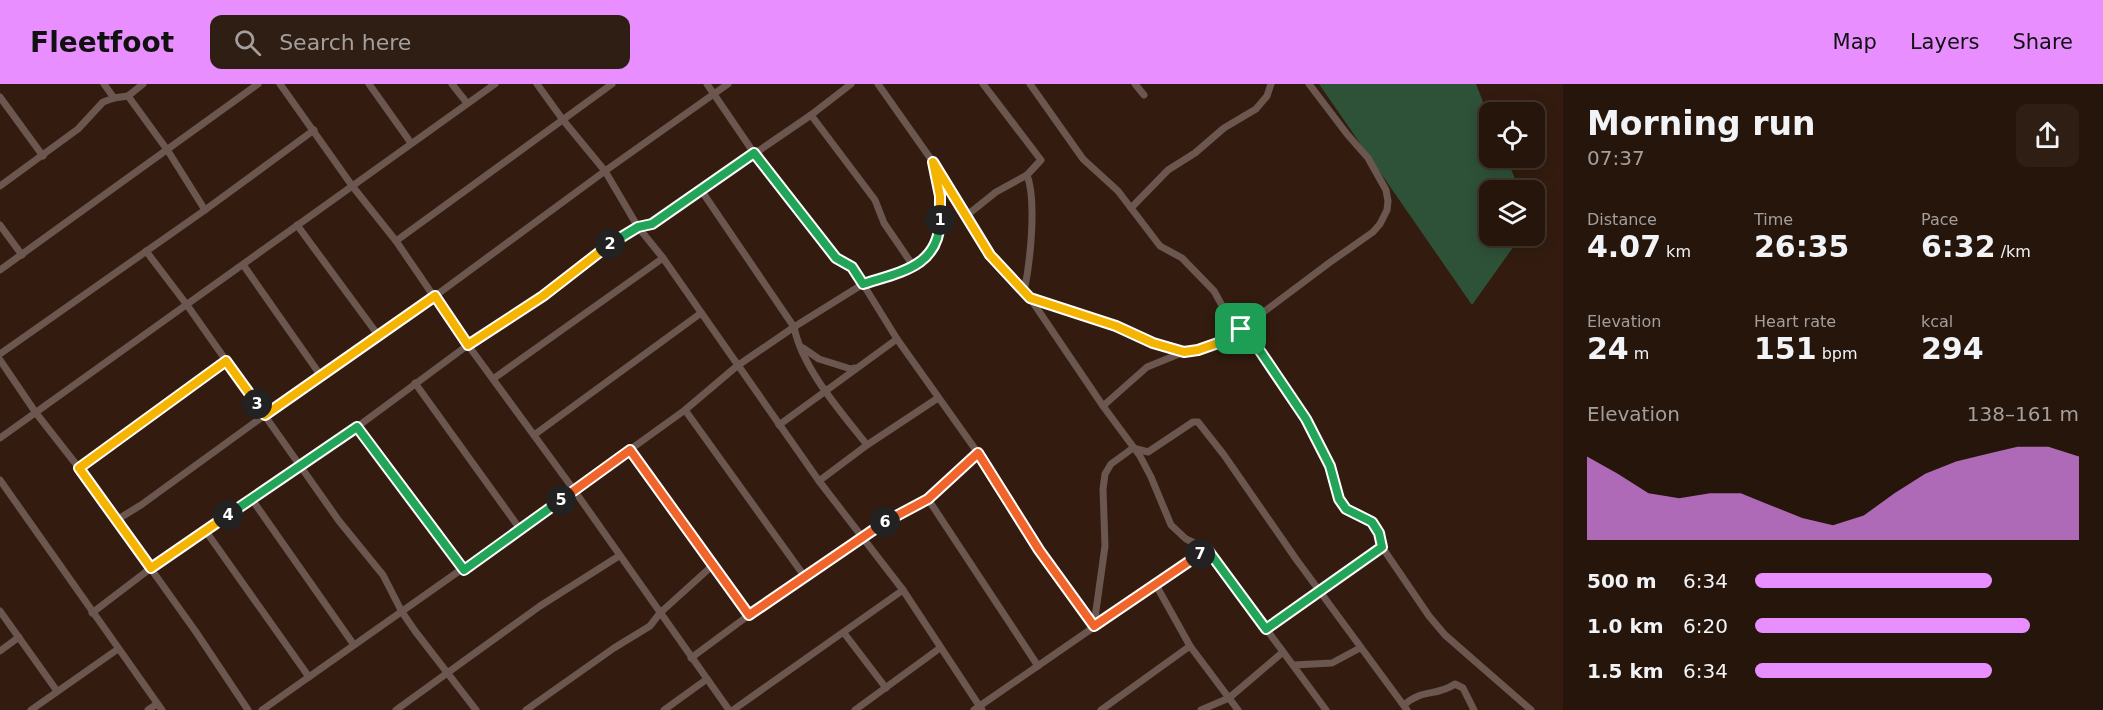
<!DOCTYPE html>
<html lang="en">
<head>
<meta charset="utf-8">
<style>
  body { margin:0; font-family:"DejaVu Sans",sans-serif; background:#2e1e14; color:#f1f3f6; height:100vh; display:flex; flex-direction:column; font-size:22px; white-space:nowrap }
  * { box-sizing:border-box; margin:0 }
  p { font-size:20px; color:#a49f9d }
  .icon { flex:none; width:33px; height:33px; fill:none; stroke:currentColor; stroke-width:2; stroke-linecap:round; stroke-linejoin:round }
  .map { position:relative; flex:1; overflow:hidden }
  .panel { display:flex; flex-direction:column; background:#26150b; width:540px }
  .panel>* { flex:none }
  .tools { position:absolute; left:1479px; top:18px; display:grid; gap:12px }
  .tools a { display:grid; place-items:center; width:66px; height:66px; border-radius:12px; background:#26150b; box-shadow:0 3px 15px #0003,0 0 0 2px #42342c; font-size:30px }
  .pin { position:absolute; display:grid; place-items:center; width:51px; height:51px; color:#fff; margin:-26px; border-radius:12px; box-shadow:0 3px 9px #0006 }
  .km { position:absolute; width:30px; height:30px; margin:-15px; border-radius:50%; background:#222; color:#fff; font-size:16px; line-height:30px; text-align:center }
  .round { display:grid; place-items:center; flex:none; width:63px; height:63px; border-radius:12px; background:#2e1e14 }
  .head { display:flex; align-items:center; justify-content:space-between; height:102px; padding:0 24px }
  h1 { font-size:33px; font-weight:800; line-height:45px }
  .figures { display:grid; grid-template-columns:repeat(3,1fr); gap:9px; height:102px; padding:6px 24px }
  .figures div { display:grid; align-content:center }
  .figures b { font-size:30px; font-weight:800 }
  .figures small { font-size:16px; font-weight:400 }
  .figures p { font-size:16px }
  .chart { height:168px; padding:12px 24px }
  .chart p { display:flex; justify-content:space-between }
  .chart svg { width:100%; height:108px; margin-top:6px; fill:#e88eff; opacity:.7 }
  ul { padding:0 24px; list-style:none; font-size:20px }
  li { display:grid; grid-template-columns:96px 72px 1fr; align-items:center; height:45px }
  li i { height:15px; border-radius:8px; background:#e88eff }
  header { display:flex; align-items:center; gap:36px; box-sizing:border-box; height:84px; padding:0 30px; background:#e88eff; color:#111 }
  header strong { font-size:28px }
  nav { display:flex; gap:33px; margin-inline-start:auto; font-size:21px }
  .search { width:420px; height:54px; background:#2e1e14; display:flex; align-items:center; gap:15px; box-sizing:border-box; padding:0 21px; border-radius:12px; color:#a49f9d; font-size:22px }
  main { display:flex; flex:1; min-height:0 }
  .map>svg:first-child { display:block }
  .green { fill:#2e5238 }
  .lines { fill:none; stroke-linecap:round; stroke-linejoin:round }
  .street { stroke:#6b574f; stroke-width:7 }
  .split-1-casing { stroke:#fff; stroke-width:12 }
  .split-2-casing { stroke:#fff; stroke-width:12 }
  .split-3-casing { stroke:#fff; stroke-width:12 }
  .split-4-casing { stroke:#fff; stroke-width:12 }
  .split-5-casing { stroke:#fff; stroke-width:12 }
  .split-6-casing { stroke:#fff; stroke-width:12 }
  .split-7-casing { stroke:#fff; stroke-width:12 }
  .split-8-casing { stroke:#fff; stroke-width:12 }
  .split-1 { stroke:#f5b400; stroke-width:8 }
  .split-2 { stroke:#22a559; stroke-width:8 }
  .split-3 { stroke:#f5b400; stroke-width:8 }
  .split-4 { stroke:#f5b400; stroke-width:8 }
  .split-5 { stroke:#22a559; stroke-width:8 }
  .split-6 { stroke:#f0652b; stroke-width:8 }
  .split-7 { stroke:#f0652b; stroke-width:8 }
  .split-8 { stroke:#22a559; stroke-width:8 }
</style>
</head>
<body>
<header>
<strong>Fleetfoot</strong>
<div class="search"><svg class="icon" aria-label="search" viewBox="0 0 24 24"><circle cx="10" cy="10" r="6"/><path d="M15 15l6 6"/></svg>Search here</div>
<nav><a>Map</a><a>Layers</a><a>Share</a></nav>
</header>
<main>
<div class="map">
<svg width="1563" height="626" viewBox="0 0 1563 626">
  <rect width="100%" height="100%" fill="#331c0f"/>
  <path class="green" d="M1319 0H1476L1489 33 1490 74H1506L1520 106H1490V152H1521L1472 221Z"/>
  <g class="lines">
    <g class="street">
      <path d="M104 0 114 14"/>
      <path d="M280 0 353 103 396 157 454 242 574 406 729 626"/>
      <path d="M369 0 411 59"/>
      <path d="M452 0 467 19"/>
      <path d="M537 0 563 36 605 87 638 143 663 174 819 397 903 506 982 626"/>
      <path d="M707 0 754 69 836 174 852 184 863 200 897 255 978 369 1039 466 1094 541"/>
      <path d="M878 0 933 78 990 171 1030 214 1103 322 1140 372 1151 393 1171 441 1186 455 1207 465 1326 626"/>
      <path d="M983 0 1041 76 1027 91C1037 117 1030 180 1024 208"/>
      <path d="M1030 0 1083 75 1118 107 1160 162 1182 174 1214 207 1224 225 1256 261 1306 335 1320 360 1335 397 1339 415 1345 425 1372 437 1379 449 1382 463 1429 532 1445 551 1531 626"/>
      <path d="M1135 0 1144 11"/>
      <path d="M128 12 168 67 205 126"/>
      <path d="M0 13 43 72"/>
      <path d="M811 31 875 116 884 139 914 183"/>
      <path d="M0 102 78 45 103 18 114 14 128 12 143 0"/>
      <path d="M701 106 794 243C802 284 841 328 867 361"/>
      <path d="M1131 124 1168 86 1195 69 1224 44 1256 25 1267 12 1271 0"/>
      <path d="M966 132 996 108 1027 91"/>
      <path d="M0 141 22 171"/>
      <path d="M297 141 378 251"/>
      <path d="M396 157 612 0"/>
      <path d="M146 167 187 221 339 437 383 491 402 528 415 547 476 626"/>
      <path d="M244 182 321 292"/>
      <path d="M0 186 258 0"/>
      <path d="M1031 215C1057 226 1087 231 1114 241 1138 250 1160 261 1184 268"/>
      <path d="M803 264 819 275 851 285 855 284"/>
      <path d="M0 270 205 126 314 46"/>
      <path d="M0 276 36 329 79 384 196 548 248 626"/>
      <path d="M493 295 663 174"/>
      <path d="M415 299 520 445"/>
      <path d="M1103 322 1147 283 1184 268 1198 266 1232 254 1241 245 1329 179 1373 148 1380 140 1387 126 1388 117 1386 106 1368 74 1347 50 1309 0"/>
      <path d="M685 326 805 493"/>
      <path d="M779 341 897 255"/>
      <path d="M357 343 464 486"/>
      <path d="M534 351 701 229"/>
      <path d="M0 354 495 0"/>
      <path d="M630 366 749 531"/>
      <path d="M79 384 226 277"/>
      <path d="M0 396 162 626"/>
      <path d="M819 397 867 361 938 314"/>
      <path d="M251 414 354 561"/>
      <path d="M928 415 1038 582"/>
      <path d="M115 437 141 421 265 331 435 212 605 87 728 0"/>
      <path d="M205 446 309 593"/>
      <path d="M1156 501 1190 562 1238 626"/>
      <path d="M0 527 57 607"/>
      <path d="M92 529 151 484 357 343 468 261 543 212 608 162 638 143 652 140 811 31 851 0"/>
      <path d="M1094 541 1105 462 1103 405 1105 390 1111 380 1133 364 1148 368 1193 338H1198L1224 371 1296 475 1407 626"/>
      <path d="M1266 545 1382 463"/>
      <path d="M844 549 886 604"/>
      <path d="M0 567 19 553"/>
      <path d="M691 574 749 531 862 452 901 427 928 415 978 369"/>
      <path d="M1294 581 1332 579 1360 564"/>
      <path d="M1404 621C1423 604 1436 613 1455 600L1463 604 1474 626"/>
      <path d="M31 626 118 565"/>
      <path d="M148 626 157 620"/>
      <path d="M262 626 574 406 685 326 737 282 794 243 863 200 914 183 932 167 940 146V112L933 78"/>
      <path d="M396 626 540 522 619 472"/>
      <path d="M526 626 614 564 650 542 660 529 713 481"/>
      <path d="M664 626 707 595"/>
      <path d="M733 626 903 506"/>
      <path d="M855 626 940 564"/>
      <path d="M974 626 1207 465"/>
      <path d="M1101 626 1190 562"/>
      <path d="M1201 626 1229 614 1283 568"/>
    </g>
  </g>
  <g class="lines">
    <g class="split-1-casing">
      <path id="split-1" d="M940 136V112L933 78 990 171 1030 214 1116 242 1153 259 1184 268 1198 266 1232 254 1241 245"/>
    </g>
    <g class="split-2-casing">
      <path id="split-2" d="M610 160 638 143 652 140 754 69 836 174 852 183 863 200C900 188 939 183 940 136"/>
    </g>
    <g class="split-3-casing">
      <path id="split-3" d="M257 320 265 331 435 212 468 261 543 212 610 160"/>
    </g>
    <g class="split-4-casing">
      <path id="split-4" d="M228 431 151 484 79 384 226 277 257 320"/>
    </g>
    <g class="split-5-casing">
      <path id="split-5" d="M228 431 357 343 464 486 561 416"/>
    </g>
    <g class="split-6-casing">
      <path id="split-6" d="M561 416 630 366 749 531 885 438"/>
    </g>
    <g class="split-7-casing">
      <path id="split-7" d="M885 438 928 415 978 369 1039 466 1094 542 1200 470"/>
    </g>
    <g class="split-8-casing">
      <path id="split-8" d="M1200 470 1207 465 1266 545 1382 463 1379 449 1372 438 1346 425 1339 415 1330 382 1306 335 1256 261 1241 245"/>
    </g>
    <use href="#split-1" class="split-1"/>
    <use href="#split-2" class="split-2"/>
    <use href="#split-3" class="split-3"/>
    <use href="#split-4" class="split-4"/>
    <use href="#split-5" class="split-5"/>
    <use href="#split-6" class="split-6"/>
    <use href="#split-7" class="split-7"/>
    <use href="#split-8" class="split-8"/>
  </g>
</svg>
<div class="tools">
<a><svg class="icon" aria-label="locate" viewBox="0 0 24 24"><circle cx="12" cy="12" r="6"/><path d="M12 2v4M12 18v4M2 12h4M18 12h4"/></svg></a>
<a><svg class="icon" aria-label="layers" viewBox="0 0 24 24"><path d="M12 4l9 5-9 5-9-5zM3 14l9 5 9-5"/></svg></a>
</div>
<div class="pin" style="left:1241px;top:245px;background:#1e9e55"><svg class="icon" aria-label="arrive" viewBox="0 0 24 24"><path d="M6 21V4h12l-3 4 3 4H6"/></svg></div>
<b class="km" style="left:940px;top:136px">1</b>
<b class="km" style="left:610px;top:160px">2</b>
<b class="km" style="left:257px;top:320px">3</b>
<b class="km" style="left:228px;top:431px">4</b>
<b class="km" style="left:561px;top:416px">5</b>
<b class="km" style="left:885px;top:438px">6</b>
<b class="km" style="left:1200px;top:470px">7</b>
</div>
<section class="panel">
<div class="head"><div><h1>Morning run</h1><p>07:37</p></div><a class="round"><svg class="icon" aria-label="share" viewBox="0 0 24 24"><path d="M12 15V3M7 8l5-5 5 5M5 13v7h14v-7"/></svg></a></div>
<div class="figures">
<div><p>Distance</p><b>4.07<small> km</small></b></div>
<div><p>Time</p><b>26:35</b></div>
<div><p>Pace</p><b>6:32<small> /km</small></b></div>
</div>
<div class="figures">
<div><p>Elevation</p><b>24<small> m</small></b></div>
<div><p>Heart rate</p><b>151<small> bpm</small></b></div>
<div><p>kcal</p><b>294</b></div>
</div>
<div class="chart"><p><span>Elevation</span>138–161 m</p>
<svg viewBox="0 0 160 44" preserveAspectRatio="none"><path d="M0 44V10L10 17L20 25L30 27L40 25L50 25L60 30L70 35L80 38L90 34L100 25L110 17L120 12L130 9L140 6L150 6L160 10V44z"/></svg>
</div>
<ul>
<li><b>500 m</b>6:34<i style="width:73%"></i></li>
<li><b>1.0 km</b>6:20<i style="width:85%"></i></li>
<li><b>1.5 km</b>6:34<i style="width:73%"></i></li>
</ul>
</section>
</main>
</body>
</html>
